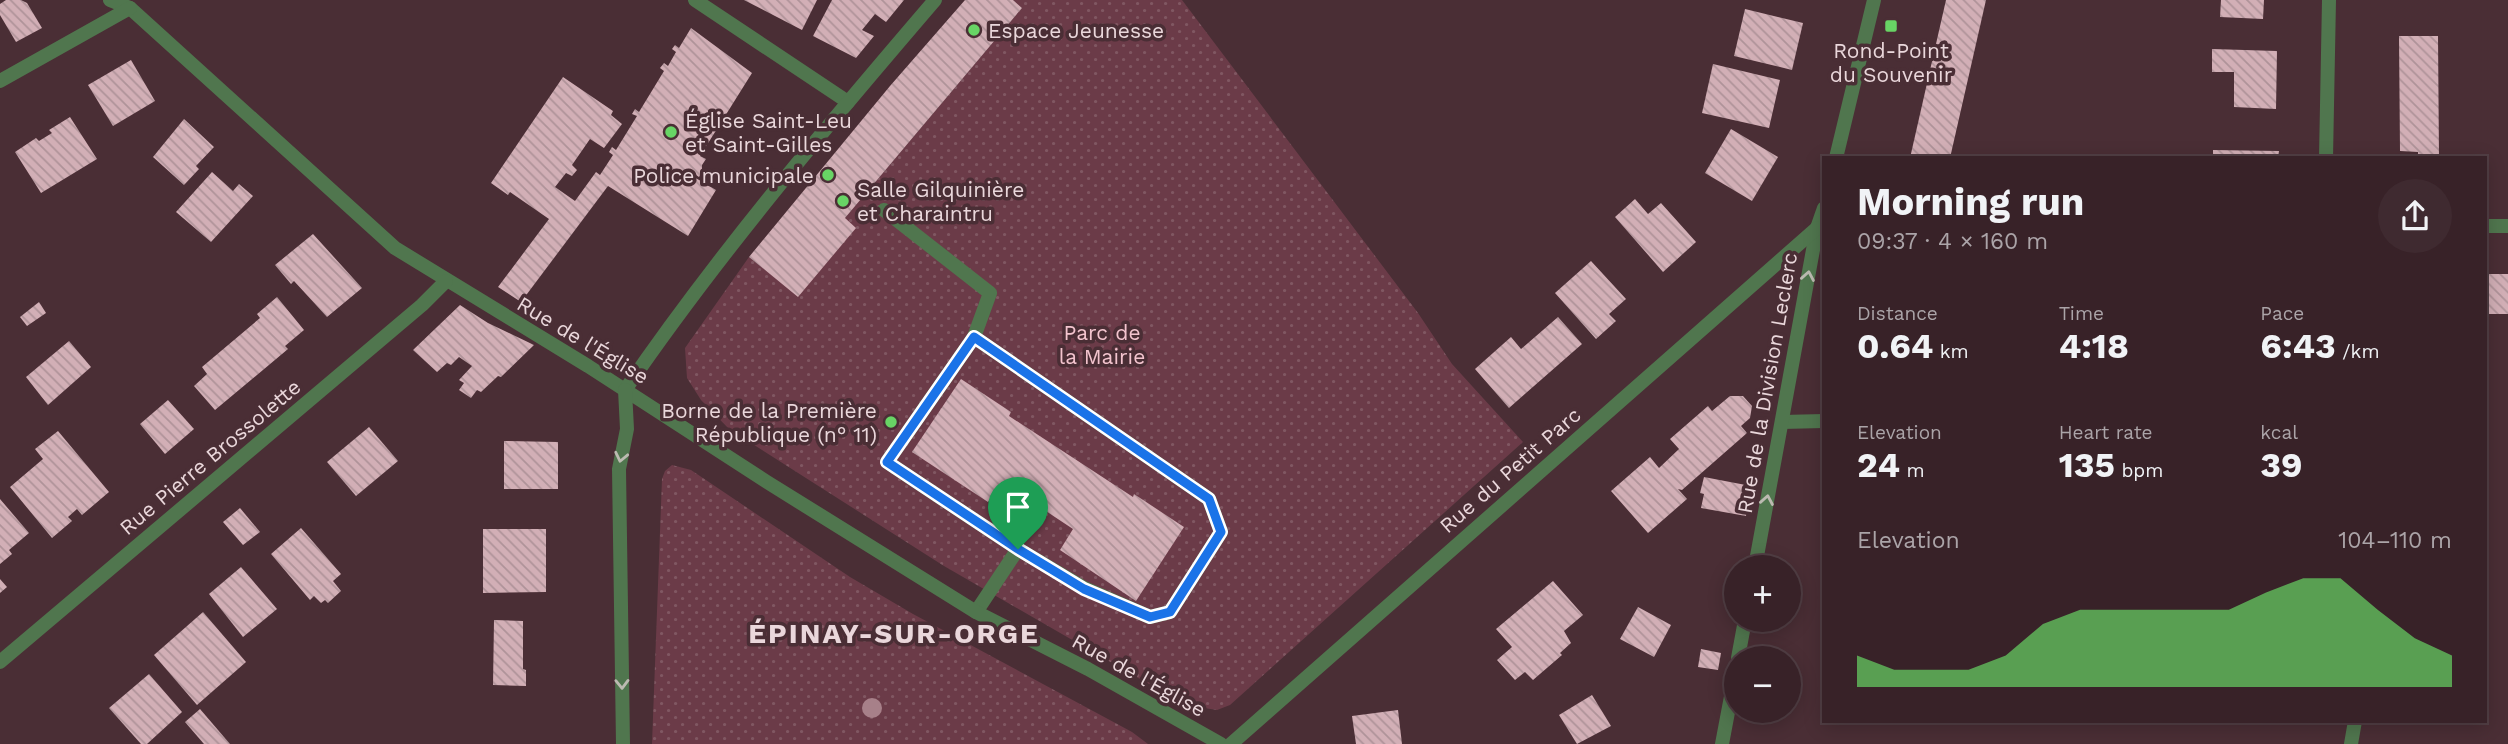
<!DOCTYPE html>
<html lang="en">
<head>
<meta charset="utf-8">
<style>
  body { margin:0; font-family:"Work Sans",sans-serif; background:#3f2a30; color:#f1f3f6; height:100vh; display:flex; flex-direction:column; font-size:26px; white-space:nowrap }
  * { box-sizing:border-box; margin:0 }
  p { font-size:23px; color:#aba4a8 }
  .icon { flex:none; width:38px; height:38px; fill:none; stroke:currentColor; stroke-width:2; stroke-linecap:round; stroke-linejoin:round }
  .map { position:relative; flex:1; overflow:hidden }
  .sheet { position:absolute; left:1822px; top:156px; width:665px; height:567px; display:flex; flex-direction:column; background:#382228; border-radius:0px; box-shadow:0 4px 18px #0003,0 0 0 2px #523f45 }
  .sheet>* { flex:none }
  .tools { position:absolute; left:1724px; top:555px; display:grid; gap:14px }
  .tools a { display:grid; place-items:center; width:77px; height:77px; border-radius:50%; background:#382228; box-shadow:0 4px 18px #0003,0 0 0 2px #523f45; font-size:35px }
  .pin { position:absolute; display:grid; place-items:center; width:60px; height:60px; color:#fff; margin:-72px -30px; border-radius:50% 50% 50% 0; rotate:-45deg; box-shadow:0 0 7px #0007 }
  .pin .icon { rotate:45deg }
  .round { display:grid; place-items:center; flex:none; width:74px; height:74px; border-radius:37px; background:#3f2a30 }
  .overview { display:flex; align-items:center; justify-content:space-between; height:119px; padding:0 35px }
  h1 { font-size:38px; font-weight:700; line-height:52px }
  .stats { display:grid; grid-template-columns:repeat(3,1fr); gap:10px; height:119px; padding:7px 35px }
  .stats div { display:grid; align-content:center }
  .stats b { font-size:35px; font-weight:700 }
  .stats small { font-size:19px; font-weight:400 }
  .stats p { font-size:19px }
  .chart { height:196px; padding:14px 35px }
  .chart p { display:flex; justify-content:space-between }
  .chart svg { width:100%; height:126px; margin-top:7px; fill:#68d465; opacity:.7 }
  .map>svg:first-child { display:block }
  .park { fill:url(#park-dots) }
  .building { fill:url(#building-back-hatch) }
  .lines { fill:none; stroke-linecap:round; stroke-linejoin:round }
  .service { stroke:#50764e; stroke-width:14 }
  .minor { stroke:#50764e; stroke-width:14 }
  .tree { fill:#a78089 }
  .oneway { stroke:#bcbab1 }
  .route-casing { stroke:#fff; stroke-width:14 }
  .route { stroke:#1a73e8; stroke-width:9 }
  .poi-dot { fill:#68d465; stroke:#4a2e35; stroke-width:2.5 }
  .labels { text-anchor:middle; dominant-baseline:central; stroke-width:7; stroke-linejoin:round; paint-order:stroke }
  .poi-label { font-size:21px; fill:#ead7db; stroke:#4a2e35; text-anchor:start }
  .park-label { font-size:21px; fill:#f3c4ce; stroke:#4a2e35 }
  .street-label { font-size:21px; fill:#ead7db; stroke:#4a2e35 }
  .district-label { font-size:28px; font-weight:bold; letter-spacing:2px; fill:#ead7db; stroke:#4a2e35 }
</style>
</head>
<body>
<div class="map">
<svg width="2508" height="744" viewBox="0 0 2508 744">
  <defs>
    <pattern id="park-dots" width="8" height="8" patternUnits="userSpaceOnUse" patternTransform="scale(1.75)"><rect width="8" height="8" fill="#6b3b48"/><path d="M2 2h.1M6 6h.1" fill="none" stroke="#805762" stroke-width="1.8" stroke-linecap="round"/></pattern>
    <pattern id="building-back-hatch" width="6" height="6" patternUnits="userSpaceOnUse" patternTransform="scale(1.75)"><rect width="6" height="6" fill="#d2afb6"/><path d="M-1 5l2 2M0 0l6 6M5-1l2 2" fill="none" stroke="#af9399"/></pattern>
  </defs>
  <rect width="100%" height="100%" fill="#4a2e35"/>
  <g class="park">
    <path d="M1013 0H1182L1418 313 1452 364 1523 442 1230 705 1217 710 1185 705 944 566 729 429 701 400 687 378 685 348 749 257 798 296 845 218 1022 8Z"/>
    <path d="M672 465 691 470 850 577 913 614 1132 732 1148 744H652L662 479 665 471Z"/>
  </g>
  <g class="building">
    <path d="M6 0H21L27 3 42 28 16 42 0 15V4Z"/>
    <path d="M744 0H817L802 30Z"/>
    <path d="M832 0H904L886 22 875 14 862 30 874 36 856 58 813 36Z"/>
    <path d="M965 0H1013L1022 8 845 218 856 228 798 297 749 257 890 86Z"/>
    <path d="M1946 0H1986L1950 158H1910Z"/>
    <path d="M2221 0H2264L2263 19 2220 17Z"/>
    <path d="M1745 9 1803 23 1792 70 1734 56Z"/>
    <path d="M691 28 752 73 700 156 706 159 702 165V172L699 177 696 175 694 177 716 190 688 236 608 186 521 302 498 287 549 219 510 192 508 195 491 183 563 77 613 111 611 115 622 124 604 148 590 139 572 165 577 170 572 176 566 173 555 187 575 201 596 172 600 175 613 155 609 152 612 147 616 150 637 116 632 114 635 109 639 112 664 71 660 68 664 63 668 66 676 52 672 49 675 45 679 48Z"/>
    <path d="M2399 36H2438L2439 158H2418V152L2400 151Z"/>
    <path d="M2212 49 2277 51 2276 109 2234 107V72H2212Z"/>
    <path d="M131 60 155 101 113 126 88 85Z"/>
    <path d="M1713 64 1780 80 1769 128 1702 113Z"/>
    <path d="M70 117 97 159 41 193 15 152 36 138 39 141 52 133 49 130Z"/>
    <path d="M184 119 214 147 196 166 199 169 184 185 153 157Z"/>
    <path d="M1731 129 1778 157 1752 201 1705 173Z"/>
    <path d="M2213 150 2279 151 2278 158H2213Z"/>
    <path d="M212 172 233 191 239 184 253 196 211 242 176 212Z"/>
    <path d="M1635 199 1648 214 1661 203 1696 242 1663 272 1615 217Z"/>
    <path d="M313 234 362 288 327 317 294 281 291 284 275 265Z"/>
    <path d="M1591 261 1626 299 1609 314 1616 321 1596 339 1555 293Z"/>
    <rect x="2485" y="274" width="23" height="40"/>
    <path d="M277 297 304 330 285 346 288 349 215 410 194 386 207 374 202 367 260 318 257 314Z"/>
    <path d="M39 302 46 313 27 326 20 317Z"/>
    <path d="M460 305 488 323 534 345 501 377 498 376 481 392 477 390 471 398 459 390 464 383 459 380 472 366 459 357 451 365 447 363 437 372 413 350Z"/>
    <path d="M1558 317 1582 344 1509 408 1475 369 1511 337 1521 349Z"/>
    <path d="M69 341 91 367 48 405 26 377Z"/>
    <path d="M961 379 1011 412 1009 416 1133 497 1134 494 1184 527 1136 601 1060 550 1073 529 1002 482 988 502 912 452Z"/>
    <path d="M1730 396H1743L1752 406 1750 418 1741 426 1747 433 1682 490 1678 489 1687 499 1648 533 1611 491 1650 457 1659 468 1679 449 1670 439 1708 406 1712 411Z"/>
    <path d="M168 400 194 429 165 454 140 424Z"/>
    <path d="M369 427 398 461 356 496 327 462Z"/>
    <path d="M58 431 109 492 82 515 77 509 68 517 72 521 52 538 10 487 43 459 35 449Z"/>
    <path d="M504 441 558 442V489H504Z"/>
    <path d="M1704 477 1751 486 1746 516 1701 508 1704 494 1700 493Z"/>
    <path d="M0 499 29 533 9 550 12 554 0 564Z"/>
    <path d="M240 508 260 532 243 545 223 522Z"/>
    <path d="M301 528 341 574 333 581 341 591 328 603 325 600 321 603 314 596 310 600 271 554Z"/>
    <path d="M483 529H546V592L483 593Z"/>
    <path d="M241 567 277 609 243 637 209 594Z"/>
    <path d="M0 579 7 587 0 593Z"/>
    <path d="M1553 581 1583 615 1564 631 1571 643 1560 653 1562 655 1533 680 1525 672 1515 680 1497 660 1512 647 1496 629Z"/>
    <path d="M1638 607 1671 625 1654 657 1620 639Z"/>
    <path d="M203 612 246 662 197 705 154 655Z"/>
    <path d="M494 620 523 621V669L526 670V686L493 685Z"/>
    <path d="M1701 649 1721 653 1718 670 1698 667Z"/>
    <path d="M149 674 182 712 147 744H141L109 708Z"/>
    <path d="M1592 695 1611 726 1577 744 1559 715Z"/>
    <path d="M200 709 230 744H204L185 722Z"/>
    <path d="M1398 710 1402 744H1356L1352 716Z"/>
  </g>
  <g class="lines">
    <g class="service">
      <path d="M695 0 848 102"/>
      <path d="M884 210 990 293 974 337 887 462 1018 549 976 612"/>
      <path d="M974 337 1209 499 1221 532 1170 612 1150 617 1084 588 1018 549"/>
    </g>
    <g class="minor">
      <path d="M110 0 130 8 395 248 588 366 767 482 976 612 1088 669 1221 744"/>
      <path d="M0 81 130 8"/>
      <path d="M1836 158 1874 0"/>
      <path d="M2326 158 2329 0"/>
      <path d="M2485 226H2508"/>
      <path d="M625 390C719 253 827 126 935 0"/>
      <path d="M1782 422 1824 421"/>
      <path d="M1755 567 1817 228 1824 208"/>
      <path d="M1738 658 1745 620"/>
      <path d="M0 662 422 305 446 281"/>
      <path d="M623 744 619 469 627 429 625 390"/>
      <path d="M1231 744 1817 228"/>
      <path d="M1722 744 1736 670"/>
      <path d="M2351 744 2355 721"/>
    </g>
  </g>
  <circle class="tree" cx="872" cy="708" r="10"/>
  <defs><path id="oneway-chevron" d="M-2-3.5L2.5 0L-2 3.5" fill="none" stroke-width="1.6" stroke-linecap="round" stroke-linejoin="round" transform="scale(1.75)"/></defs>
  <g class="oneway">
    <use href="#oneway-chevron" transform="translate(1808 276) rotate(-80)"/>
    <use href="#oneway-chevron" transform="translate(621 457) rotate(102)"/>
    <use href="#oneway-chevron" transform="translate(1767 500) rotate(-80)"/>
    <use href="#oneway-chevron" transform="translate(622 684) rotate(89)"/>
  </g>
  <g class="lines">
    <g class="route-casing">
      <path id="route" d="M974 337 1209 499 1221 532 1170 612 1150 617 1084 589 1018 549 887 462Z"/>
    </g>
    <use href="#route" class="route"/>
  </g>
  <g class="poi-dot">
    <rect x="1884" y="19" width="14" height="14" rx="3.5"/>
    <circle cx="974" cy="30" r="7"/>
    <circle cx="671" cy="132" r="7"/>
    <circle cx="828" cy="175" r="7"/>
    <circle cx="843" cy="201" r="7"/>
    <circle cx="891" cy="422" r="7"/>
  </g>
  <g class="labels">
    <g class="poi-label">
      <text x="988" y="30">Espace Jeunesse</text>
      <text x="1891" y="50" text-anchor="middle">Rond-Point<tspan x="1891" dy="24">du Souvenir</tspan></text>
      <text x="685" y="120">Église Saint-Leu<tspan x="685" dy="24">et Saint-Gilles</tspan></text>
      <text x="814" y="175" text-anchor="end">Police municipale</text>
      <text x="857" y="189">Salle Gilquinière<tspan x="857" dy="24">et Charaintru</tspan></text>
      <text x="877" y="410" text-anchor="end">Borne de la Première<tspan x="877" dy="24">République (n° 11)</tspan></text>
    </g>
    <g class="park-label">
      <text x="1102" y="332">Parc de<tspan x="1102" dy="24">la Mairie</tspan></text>
    </g>
    <g class="street-label">
      <text transform="translate(583 340) rotate(31)">Rue de l'Église</text>
      <text transform="translate(1767 383) rotate(-80)">Rue de la Division Leclerc</text>
      <text transform="translate(210 457) rotate(-40)">Rue Pierre Brossolette</text>
      <text transform="translate(1510 470) rotate(-41)">Rue du Petit Parc</text>
      <text transform="translate(1139 675) rotate(29)">Rue de l'Église</text>
    </g>
    <g class="district-label">
      <text x="894" y="633">ÉPINAY-SUR-ORGE</text>
    </g>
  </g>
</svg>
<div class="tools">
<a>+</a>
<a>−</a>
</div>
<div class="pin" style="left:1018px;top:549px;background:#1e9e55"><svg class="icon" aria-label="arrive" viewBox="0 0 24 24"><path d="M6 21V4h12l-3 4 3 4H6"/></svg></div>
<section class="sheet">
<div class="overview"><div><h1>Morning run</h1><p>09:37 · 4 × 160 m</p></div><a class="round"><svg class="icon" aria-label="share" viewBox="0 0 24 24"><path d="M12 15V3M7 8l5-5 5 5M5 13v7h14v-7"/></svg></a></div>
<div class="stats">
<div><p>Distance</p><b>0.64<small> km</small></b></div>
<div><p>Time</p><b>4:18</b></div>
<div><p>Pace</p><b>6:43<small> /km</small></b></div>
</div>
<div class="stats">
<div><p>Elevation</p><b>24<small> m</small></b></div>
<div><p>Heart rate</p><b>135<small> bpm</small></b></div>
<div><p>kcal</p><b>39</b></div>
</div>
<div class="chart"><p><span>Elevation</span>104–110 m</p>
<svg viewBox="0 0 160 44" preserveAspectRatio="none"><path d="M0 44V33L10 38L20 38L30 38L40 33L50 22L60 17L70 17L80 17L90 17L100 17L110 11L120 6L130 6L140 17L150 27L160 33V44z"/></svg>
</div>
</section>
</div>
</body>
</html>
